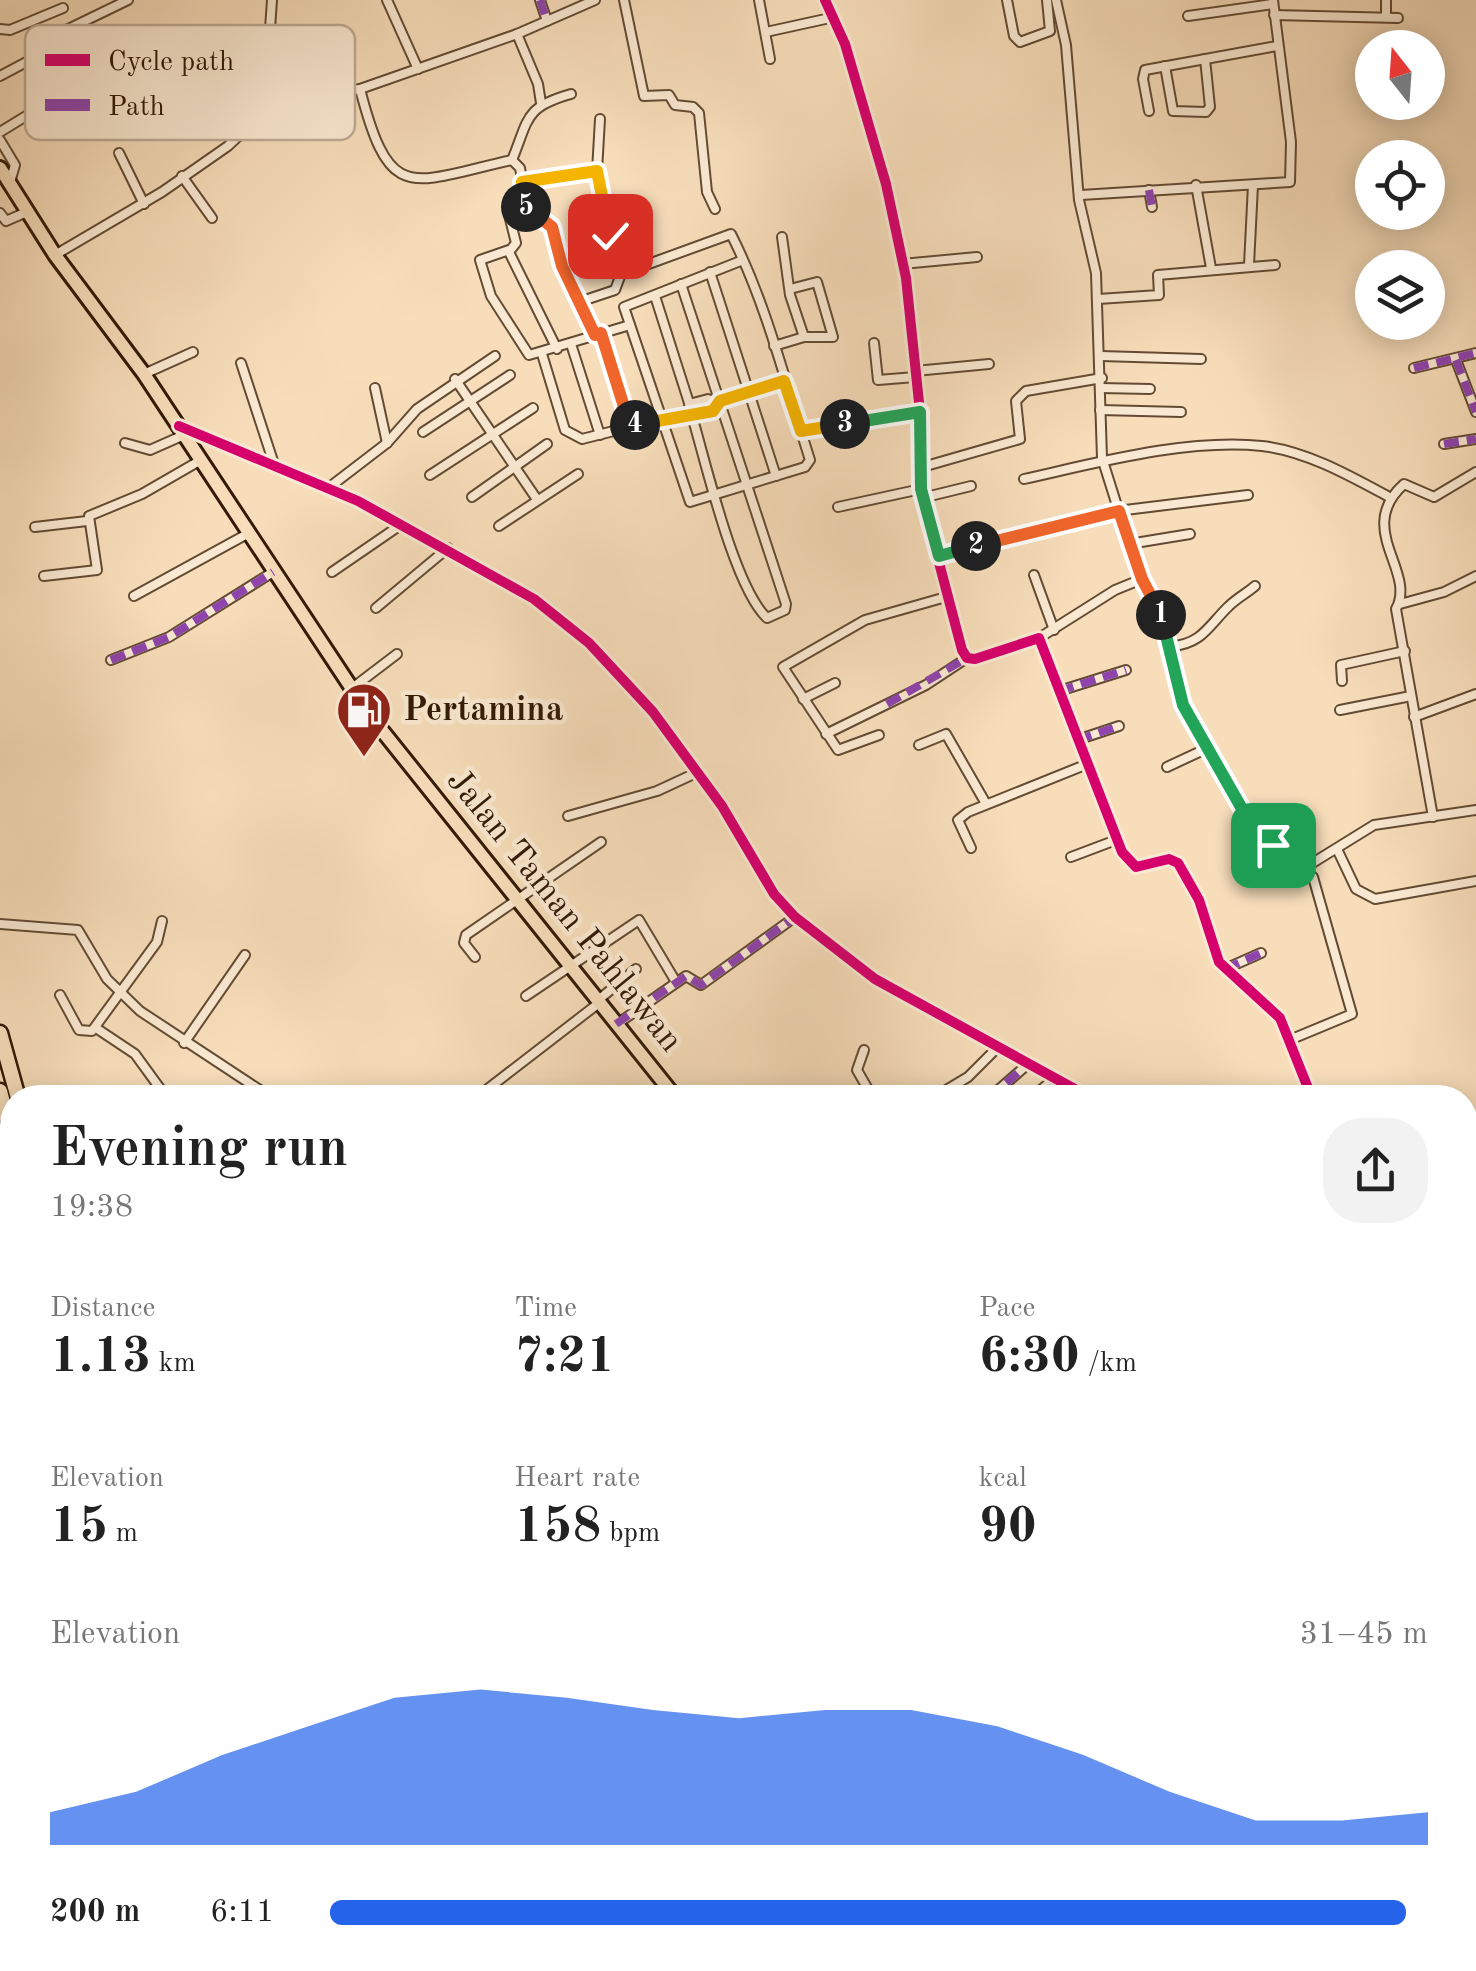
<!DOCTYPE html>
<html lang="en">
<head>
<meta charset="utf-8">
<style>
  body { margin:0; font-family:"Old Standard TT",serif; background:#f2f2f2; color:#222; height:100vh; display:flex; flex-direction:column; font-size:38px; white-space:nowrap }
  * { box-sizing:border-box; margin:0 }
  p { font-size:32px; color:#767676 }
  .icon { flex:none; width:55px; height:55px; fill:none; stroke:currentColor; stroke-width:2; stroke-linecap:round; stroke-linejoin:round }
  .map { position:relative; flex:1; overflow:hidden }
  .panel { position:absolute; left:0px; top:1085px; width:1478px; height:888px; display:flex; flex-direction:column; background:#fff; border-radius:40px 40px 0 0; box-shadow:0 5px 25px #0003 }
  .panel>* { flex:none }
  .needle { width:65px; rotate:343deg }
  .fabs { position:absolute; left:1355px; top:30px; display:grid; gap:20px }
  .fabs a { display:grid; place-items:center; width:90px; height:90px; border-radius:50%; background:#fff; box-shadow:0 5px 25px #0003; font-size:50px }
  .pin { position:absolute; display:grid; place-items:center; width:85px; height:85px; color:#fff; margin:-42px; border-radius:20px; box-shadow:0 5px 15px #0006 }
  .km { position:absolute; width:50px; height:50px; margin:-25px; border-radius:50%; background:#222; color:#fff; font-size:28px; line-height:50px; text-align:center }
  .round { display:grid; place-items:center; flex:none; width:105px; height:105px; border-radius:40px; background:#f2f2f2 }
  .overview { display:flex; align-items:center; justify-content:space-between; height:170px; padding:0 50px }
  h1 { font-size:55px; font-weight:600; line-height:75px }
  .metrics { display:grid; grid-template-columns:repeat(3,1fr); gap:15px; height:170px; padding:10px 50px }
  .metrics div { display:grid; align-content:center }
  .metrics b { font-size:50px; font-weight:600 }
  .metrics small { font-size:28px; font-weight:400 }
  .metrics p { font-size:28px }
  .chart { height:280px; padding:20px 50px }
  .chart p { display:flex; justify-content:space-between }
  .chart svg { width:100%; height:180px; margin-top:10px; fill:#2563eb; opacity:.7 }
  ul { padding:0 50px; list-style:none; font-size:32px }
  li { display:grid; grid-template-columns:160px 120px 1fr; align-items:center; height:75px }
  li i { height:25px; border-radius:12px; background:#2563eb }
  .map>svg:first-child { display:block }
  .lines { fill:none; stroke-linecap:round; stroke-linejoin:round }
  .street-casing { stroke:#634b33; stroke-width:12 }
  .primary-casing { stroke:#321a06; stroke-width:18 }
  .highway-casing { stroke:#321a06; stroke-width:19 }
  .street { stroke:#fae9d2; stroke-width:8 }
  .primary { stroke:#f7ddba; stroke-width:12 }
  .highway { stroke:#f7ddba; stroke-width:14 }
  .quiet { stroke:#8e44ad; stroke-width:8; stroke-dasharray:15 8; stroke-linecap:butt }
  .cycleway-casing { stroke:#fae9d2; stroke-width:16 }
  .cycleway { stroke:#d6006c; stroke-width:10 }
  .split-1-casing { stroke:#fff; stroke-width:20 }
  .split-2-casing { stroke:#fff; stroke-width:20 }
  .split-3-casing { stroke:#fff; stroke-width:20 }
  .split-4-casing { stroke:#fff; stroke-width:20 }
  .split-5-casing { stroke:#fff; stroke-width:20 }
  .split-6-casing { stroke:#fff; stroke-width:20 }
  .split-1 { stroke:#22a559; stroke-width:12 }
  .split-2 { stroke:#f0652b; stroke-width:12 }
  .split-3 { stroke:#22a559; stroke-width:12 }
  .split-4 { stroke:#f5b400; stroke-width:12 }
  .split-5 { stroke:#f0652b; stroke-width:12 }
  .split-6 { stroke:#f5b400; stroke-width:12 }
  .labels { text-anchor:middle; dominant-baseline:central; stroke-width:9; stroke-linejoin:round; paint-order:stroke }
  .poi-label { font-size:35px; font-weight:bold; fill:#321a06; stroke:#fae9d2; text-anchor:start }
  .street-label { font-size:35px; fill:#321a06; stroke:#fae9d2 }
  .key { fill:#fae9d2; stroke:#beab95; stroke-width:2.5 }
  .key-label { font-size:28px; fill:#321a06 }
</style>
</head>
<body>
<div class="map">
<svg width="1476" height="1971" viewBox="0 0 1476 1971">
  <rect width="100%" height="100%" fill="#f7ddba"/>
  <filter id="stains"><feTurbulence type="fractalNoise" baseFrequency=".002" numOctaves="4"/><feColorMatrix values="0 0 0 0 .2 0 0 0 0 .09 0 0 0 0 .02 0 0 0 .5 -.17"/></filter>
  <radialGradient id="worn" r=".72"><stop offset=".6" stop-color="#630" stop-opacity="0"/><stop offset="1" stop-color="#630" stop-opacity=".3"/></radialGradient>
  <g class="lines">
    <g class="street-casing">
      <g id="street">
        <path d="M272 0 268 58 278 99"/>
        <path d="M387 0 418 69"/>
        <path d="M540 0 547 21"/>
        <path d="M624 0 644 96 669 95 675 105 693 107 699 113 707 192 715 209"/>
        <path d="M759 0 770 59"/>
        <path d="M825 0 845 44 886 184 906 278 920 412 922 498 962 650 967 658 975 659 1039 638 1122 852 1136 867 1169 859 1178 863 1199 900 1219 962 1280 1018 1312 1098"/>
        <path d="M1007 0 1014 36 1020 42 1050 31 1047 0"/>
        <path d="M1056 0 1066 45 1079 200 1096 273 1102 458 1129 544 1172 646 1183 705 1249 817 1279 851 1313 877 1352 1014 1287 1041"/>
        <path d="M1386 0V17"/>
        <path d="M1274 15 1398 18"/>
        <path d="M1188 16 1273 4"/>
        <path d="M0 29 10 30 63 8"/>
        <path d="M766 32 830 18"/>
        <path d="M517 34 538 84 541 103"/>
        <path d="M1165 66 1173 111 1206 112 1210 107 1205 59"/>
        <path d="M0 76 49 50 58 34 128 0"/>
        <path d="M360 89C390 205 409 183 512 160"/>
        <path d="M1149 111 1143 79 1145 70 1277 46"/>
        <path d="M0 132 88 78"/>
        <path d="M0 140 15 165 10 182"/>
        <path d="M119 153 144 204"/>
        <path d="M512 160 520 168 527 208 552 227 559 260 595 335"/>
        <path d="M512 160C529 119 524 107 571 94"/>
        <path d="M597 171 610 236"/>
        <path d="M182 176 212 218"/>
        <path d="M522 182 597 171 600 119"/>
        <path d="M1196 185 1211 268"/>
        <path d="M1149 190 1152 207"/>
        <path d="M1081 195 1290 182 1291 142 1273 0"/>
        <path d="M527 208 509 215 516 243 509 252 557 349"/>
        <path d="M0 213 6 221 29 211"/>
        <path d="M782 237 790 295 804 337"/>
        <path d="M509 250 480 260 491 296 529 355 630 325"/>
        <path d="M55 255 162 192 228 146 278 99 360 89 517 34 595 0"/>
        <path d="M902 264 977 257"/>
        <path d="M1249 265 1253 185"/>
        <path d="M710 272 776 476"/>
        <path d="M681 284 786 604 785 610 767 618C734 587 706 463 692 416"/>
        <path d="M655 296 689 403"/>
        <path d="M1098 299 1159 295 1158 275 1275 265"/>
        <path d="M582 301 615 290 621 274 731 234C767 305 786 385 810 460L805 467 690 502 624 307 743 260"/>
        <path d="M601 333 630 426"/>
        <path d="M874 343 878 380 915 377"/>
        <path d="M571 344 600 435"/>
        <path d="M774 346 804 337H833L817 282 790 289"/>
        <path d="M542 354 565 430 582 439 689 412 713 411 720 401 784 381"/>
        <path d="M1101 356 1201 359"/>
        <path d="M1456 360 1476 412"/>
        <path d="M241 363 274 464"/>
        <path d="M1414 368 1476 353"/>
        <path d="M915 371 989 364"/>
        <path d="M144 374 193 352"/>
        <path d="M455 379 536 498"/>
        <path d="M375 388 387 443"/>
        <path d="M1100 388 1150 389"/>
        <path d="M689 404 708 399 716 403"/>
        <path d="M1100 410 1181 412"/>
        <path d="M183 428 358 501 534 599 589 643 653 712 722 806 774 894 795 917 875 979 1091 1098"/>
        <path d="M801 431 920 412"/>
        <path d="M423 432 510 375"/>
        <path d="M125 443 150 450 184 435"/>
        <path d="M1444 444 1476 439"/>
        <path d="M919 468 1020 439 1016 401 1026 391 1102 378"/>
        <path d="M430 475 533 408"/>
        <path d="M1024 479C1096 463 1188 438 1262 446 1307 451 1352 477 1391 498"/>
        <path d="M327 489 387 443 417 409 495 356"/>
        <path d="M472 497 547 444"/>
        <path d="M922 498 971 486"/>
        <path d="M838 507 921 489"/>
        <path d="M499 526 578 474"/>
        <path d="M35 527 87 521"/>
        <path d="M1129 544 1190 534"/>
        <path d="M939 556 1109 512 1248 495"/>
        <path d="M332 572 402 524"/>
        <path d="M1034 575 1054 630"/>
        <path d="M44 576 97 570 89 516 142 494 201 460"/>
        <path d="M134 596 249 533"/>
        <path d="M1400 604 1444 592 1476 576"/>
        <path d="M376 608 448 548"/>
        <path d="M1039 638 1115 590 1142 579"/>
        <path d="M1172 646C1202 644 1209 625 1229 606 1237 598 1247 593 1255 586"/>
        <path d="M111 660 169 637 273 572"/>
        <path d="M1342 681 1341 665 1405 651"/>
        <path d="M351 689 397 654"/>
        <path d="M1059 691 1126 670"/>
        <path d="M803 699 835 683"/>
        <path d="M1340 710 1411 696"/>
        <path d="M1414 717 1476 694"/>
        <path d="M826 734 926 685 967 658"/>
        <path d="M879 735 838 750 783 667 865 620 946 597"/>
        <path d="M1077 740 1119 726"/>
        <path d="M919 745 946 734 985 802"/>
        <path d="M1167 767 1210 747"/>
        <path d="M568 816 657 791 698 772"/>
        <path d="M1433 817 1396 609C1417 571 1354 529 1404 484L1434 497 1476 472"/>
        <path d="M971 848 958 820 968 812 1085 765"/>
        <path d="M1337 849 1356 889 1375 899 1476 881"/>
        <path d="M1071 857 1116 840"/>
        <path d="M1306 867 1374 825 1476 810"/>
        <path d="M0 924 78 930 107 979 140 1011 272 1098"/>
        <path d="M475 957 464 943 466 935 601 842"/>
        <path d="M1225 969 1261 953"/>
        <path d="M60 995 79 1030 92 1031 157 942 162 921"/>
        <path d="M526 996 639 920 676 982"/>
        <path d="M597 1001 636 969"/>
        <path d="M617 1024 686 976 701 985 795 917"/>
        <path d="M96 1028 135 1054 167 1098"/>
        <path d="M184 1043 245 955"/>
        <path d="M864 1050 857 1070 873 1098"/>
        <path d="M485 1091 599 1003"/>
        <path d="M933 1098 968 1077 998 1047"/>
        <path d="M989 1098 1028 1064"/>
        <path d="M1031 1098 1055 1078"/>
        <path d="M1465 1132 1476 1129"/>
        <path d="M1465 1169 1476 1165"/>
        <path d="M1467 1211 1476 1208"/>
        <path d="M1465 1337 1476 1353"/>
        <path d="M1465 1572 1476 1563"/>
        <path d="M1465 1642 1476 1635"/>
        <path d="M1465 1945 1476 1939"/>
        <path d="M938 1960 939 1971"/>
        <path d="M1032 1960 1035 1971"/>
        <path d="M1302 1960 1309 1971"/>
        <path d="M624 1971 626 1960"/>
        <path d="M908 1971 921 1960"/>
        <path d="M1089 1971 1128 1960"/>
        <path d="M1414 1971 1435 1960"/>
      </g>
    </g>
    <g class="primary-casing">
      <g id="primary">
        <path d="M0 168 55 255 144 374 368 713 676 1098"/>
        <path d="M1465 1841 1476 1847"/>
      </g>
    </g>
    <g class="highway-casing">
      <g id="highway">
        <path d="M0 1033 18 1098"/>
        <path d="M0 1091 12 1137"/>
        <path d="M1465 1278 1476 1271"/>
        <path d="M1465 1890 1476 1913"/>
        <path d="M205 1960 208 1971"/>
        <path d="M221 1960 223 1971"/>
      </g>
    </g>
    <use href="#street" class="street"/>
    <use href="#primary" class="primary"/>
    <use href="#highway" class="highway"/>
    <g class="quiet">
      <path d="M540 0 547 21"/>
      <path d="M1149 190 1152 207"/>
      <path d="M1456 360 1476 412"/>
      <path d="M1414 368 1476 353"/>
      <path d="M1444 444 1476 439"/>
      <path d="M939 556 1119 511"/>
      <path d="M111 660 169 637 273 572"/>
      <path d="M1059 691 1126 670"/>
      <path d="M887 704 967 658"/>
      <path d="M1077 740 1119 726"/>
      <path d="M1225 969 1261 953"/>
      <path d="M616 1024 686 976 701 985 795 917"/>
      <path d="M989 1098 1028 1064"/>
      <path d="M1031 1098 1055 1078"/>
      <path d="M1465 1642 1476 1635"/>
      <path d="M938 1960 939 1971"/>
      <path d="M1032 1960 1035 1971"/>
      <path d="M1302 1960 1309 1971"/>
      <path d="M908 1971 921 1960"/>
      <path d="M1089 1971 1128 1960"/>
    </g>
    <g class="cycleway-casing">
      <g id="cycleway">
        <path d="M825 0 845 44 886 184 906 278 920 412 922 498 962 650 967 658 975 659 1039 638 1122 852 1136 867 1169 859 1178 863 1199 900 1219 962 1280 1018 1312 1098"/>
        <path d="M179 426 358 501 534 599 589 643 653 712 722 806 774 894 795 917 875 979 1091 1098"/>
      </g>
    </g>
    <use href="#cycleway" class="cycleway"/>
  </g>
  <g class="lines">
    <g class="split-1-casing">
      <path id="split-1" d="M1161 615 1183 705 1241 807 1273 845"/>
    </g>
    <g class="split-2-casing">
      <path id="split-2" d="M976 546 1119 511 1142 579 1161 615"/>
    </g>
    <g class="split-3-casing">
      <path id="split-3" d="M845 424 920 412 921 489 939 556 976 546"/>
    </g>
    <g class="split-4-casing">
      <path id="split-4" d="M635 425 713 411 720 401 784 381 801 431 845 424"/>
    </g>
    <g class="split-5-casing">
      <path id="split-5" d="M526 207 552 227 562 266 595 335 601 333 630 426 635 425"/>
    </g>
    <g class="split-6-casing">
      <path id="split-6" d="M526 207 522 182 597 171 610 236"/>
    </g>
    <use href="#split-1" class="split-1"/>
    <use href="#split-2" class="split-2"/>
    <use href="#split-3" class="split-3"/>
    <use href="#split-4" class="split-4"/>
    <use href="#split-5" class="split-5"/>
    <use href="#split-6" class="split-6"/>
  </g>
  <defs>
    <g id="fuel-pin" transform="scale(2.875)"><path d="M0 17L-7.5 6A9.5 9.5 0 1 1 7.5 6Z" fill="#8f2418" stroke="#fae9d2"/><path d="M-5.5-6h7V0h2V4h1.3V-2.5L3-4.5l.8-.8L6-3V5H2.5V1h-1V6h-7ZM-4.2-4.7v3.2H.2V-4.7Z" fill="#fff"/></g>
  </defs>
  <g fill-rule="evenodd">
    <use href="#fuel-pin" x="364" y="710"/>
  </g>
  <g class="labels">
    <g class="poi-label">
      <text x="403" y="710">Pertamina</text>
    </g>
    <g class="street-label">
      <text transform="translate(564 911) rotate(51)">Jalan Taman Pahlawan</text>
    </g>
  </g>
  <rect x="25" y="25" width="330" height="115" rx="15" class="key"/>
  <rect x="45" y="54" width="45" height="12" fill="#d6006c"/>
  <rect x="45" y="99" width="45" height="12" fill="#8e44ad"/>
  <g class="key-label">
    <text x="108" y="70">Cycle path</text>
    <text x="108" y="115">Path</text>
  </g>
  <rect width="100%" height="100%" filter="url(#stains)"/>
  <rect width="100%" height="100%" fill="url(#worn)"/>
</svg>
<div class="fabs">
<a><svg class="needle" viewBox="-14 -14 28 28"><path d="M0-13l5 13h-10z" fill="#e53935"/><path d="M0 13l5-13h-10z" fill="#767676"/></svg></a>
<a><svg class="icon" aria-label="locate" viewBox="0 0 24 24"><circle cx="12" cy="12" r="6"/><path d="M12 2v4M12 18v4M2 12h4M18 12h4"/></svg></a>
<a><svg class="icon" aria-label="layers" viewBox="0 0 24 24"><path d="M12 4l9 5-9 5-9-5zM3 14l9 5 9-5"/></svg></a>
</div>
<div class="pin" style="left:1273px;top:845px;background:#1e9e55"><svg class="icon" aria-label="arrive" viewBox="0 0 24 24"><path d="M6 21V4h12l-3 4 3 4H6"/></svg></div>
<div class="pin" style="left:610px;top:236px;background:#d93025"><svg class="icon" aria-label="check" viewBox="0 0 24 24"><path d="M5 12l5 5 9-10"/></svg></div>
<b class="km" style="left:1161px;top:615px">1</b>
<b class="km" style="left:976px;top:546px">2</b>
<b class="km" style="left:845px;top:424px">3</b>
<b class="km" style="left:635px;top:425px">4</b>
<b class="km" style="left:526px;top:207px">5</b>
<section class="panel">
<div class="overview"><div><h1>Evening run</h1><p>19:38</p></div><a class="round"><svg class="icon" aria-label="share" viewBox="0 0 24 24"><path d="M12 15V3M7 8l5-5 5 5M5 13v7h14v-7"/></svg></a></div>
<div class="metrics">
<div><p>Distance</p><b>1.13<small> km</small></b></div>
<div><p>Time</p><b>7:21</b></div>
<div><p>Pace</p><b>6:30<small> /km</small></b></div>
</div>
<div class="metrics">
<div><p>Elevation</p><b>15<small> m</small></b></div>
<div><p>Heart rate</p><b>158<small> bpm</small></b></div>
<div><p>kcal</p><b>90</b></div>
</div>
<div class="chart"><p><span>Elevation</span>31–45 m</p>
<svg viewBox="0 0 160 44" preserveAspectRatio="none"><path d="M0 44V36L10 31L20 22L30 15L40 8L50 6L60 8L70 11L80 13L90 11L100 11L110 15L120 22L130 31L140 38L150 38L160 36V44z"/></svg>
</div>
<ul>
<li><b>200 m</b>6:11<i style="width:98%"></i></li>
</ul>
</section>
</div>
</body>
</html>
